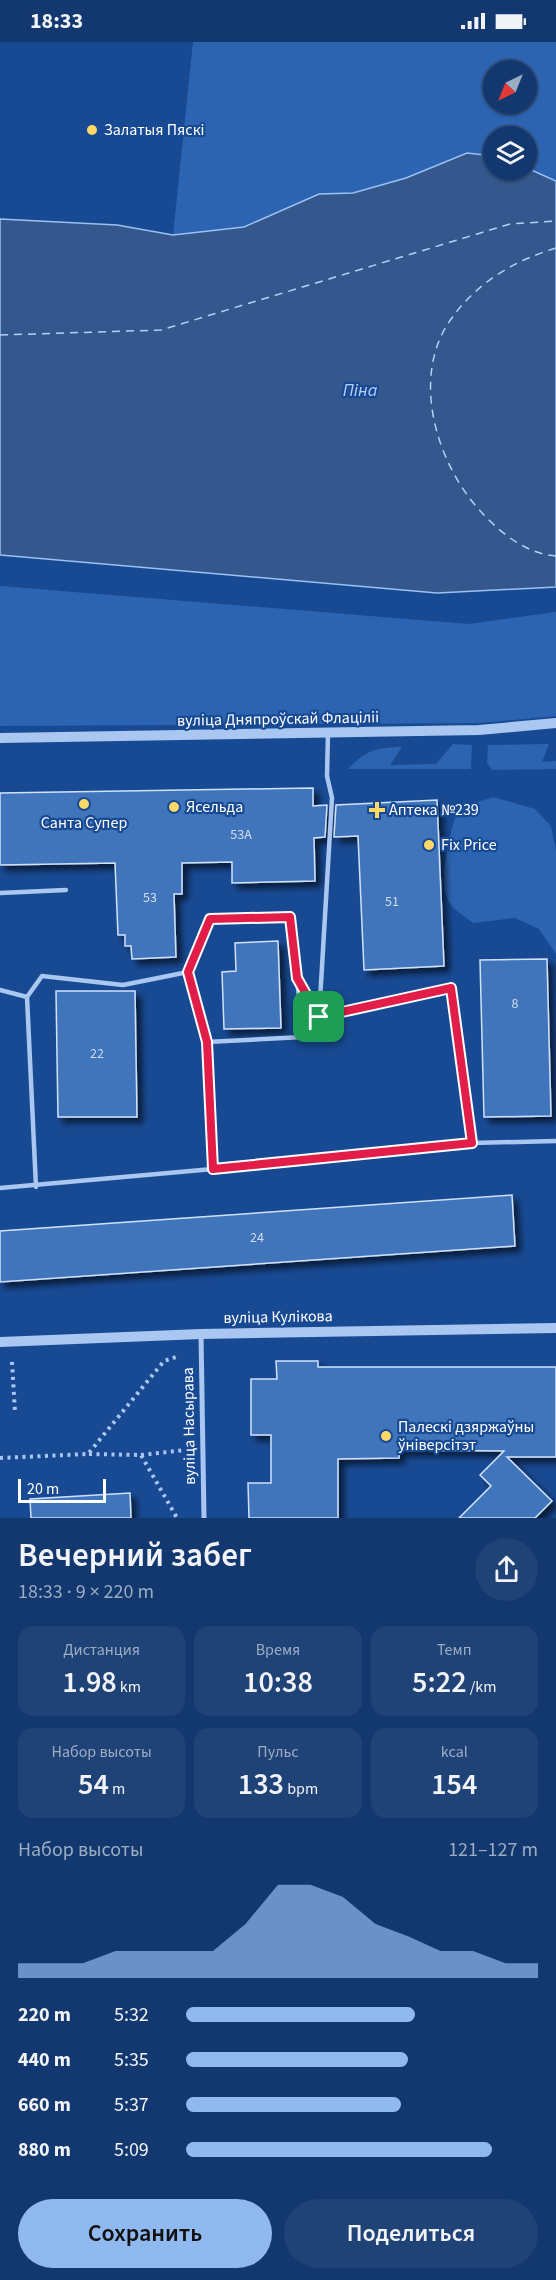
<!DOCTYPE html>
<html lang="ru">
<head>
<meta charset="utf-8">
<style>
  body { margin:0; font-family:"Source Sans 3",sans-serif; background:#1f4377; color:#f1f3f6; height:100vh; display:flex; flex-direction:column; font-size:22px; white-space:nowrap }
  * { box-sizing:border-box; margin:0 }
  p { font-size:20px; color:#9cacc3 }
  .icon { flex:none; width:33px; height:33px; fill:none; stroke:currentColor; stroke-width:2; stroke-linecap:round; stroke-linejoin:round }
  .map { position:relative; height:1476px; overflow:hidden }
  .side { display:flex; flex-direction:column; background:#12386f; flex:1 }
  .side>* { flex:none }
  .needle { width:39px; rotate:223deg }
  .buttons { position:absolute; left:483px; top:18px; display:grid; gap:12px }
  .buttons a { display:grid; place-items:center; width:54px; height:54px; border-radius:50%; background:#12386f; box-shadow:0 2px 4px #0004,0 0 0 2px #315282; font-size:30px }
  .scale { position:absolute; left:18px; bottom:15px; width:88px; box-sizing:border-box; padding-left:6px; border:3px solid #fff; border-top:0; font-size:16px; line-height:21px; white-space:nowrap; color:#fff; -webkit-text-stroke:4px #184a94; paint-order:stroke }
  .pin { position:absolute; display:grid; place-items:center; width:51px; height:51px; color:#fff; margin:-26px; border-radius:12px; box-shadow:0 3px 9px #0006 }
  .round { display:grid; place-items:center; flex:none; width:63px; height:63px; border-radius:32px; background:#1f4377 }
  .overview { display:flex; align-items:center; justify-content:space-between; height:102px; padding:0 18px }
  h1 { font-size:33px; font-weight:600; line-height:45px }
  .metrics { display:grid; grid-template-columns:repeat(3,1fr); gap:9px; height:102px; padding:6px 18px }
  .metrics div { display:grid; align-content:center; border-radius:15px; background:#1f4377; text-align:center }
  .metrics b { font-size:30px; font-weight:600 }
  .metrics small { font-size:16px; font-weight:400 }
  .metrics p { font-size:16px }
  .chart { height:168px; padding:12px 18px }
  .chart p { display:flex; justify-content:space-between }
  .chart svg { width:100%; height:108px; margin-top:6px; fill:#90b9f0; opacity:.7 }
  .action { display:flex; gap:12px; margin-top:auto; padding:12px 18px }
  .action a { flex:1; height:69px; border-radius:36px; background:#90b9f0; color:#111; font-size:24px; font-weight:600; line-height:69px; text-align:center }
  .action a+a { background:#1f4377; color:#f1f3f6 }
  ul { padding:0 18px; list-style:none; font-size:20px }
  li { display:grid; grid-template-columns:96px 72px 1fr; align-items:center; height:45px }
  li i { height:15px; border-radius:8px; background:#90b9f0 }
  .status { display:flex; justify-content:space-between; align-items:center; height:42px; padding:0 30px; background:#12386f; direction:ltr }
  .status svg { height:16px; fill:currentColor }
  .map>svg:first-child { display:block }
  .green { fill:#2c64b2; fill-rule:evenodd }
  .water { fill:#34588e; stroke:#9bc1f2; stroke-width:1.5 }
  .lines { fill:none; stroke-linecap:round; stroke-linejoin:round }
  .ferry { stroke:#b5d1f7; stroke-width:1.5; stroke-dasharray:8 6; stroke-linecap:butt }
  .building { fill:#4174bb; stroke:#d0e2fb; stroke-width:1.5; filter:url(#shadow) }
  .path { stroke:#a9c7f0; stroke-width:4; stroke-dasharray:3 4.5; stroke-linecap:butt }
  .service { stroke:#a9c7f0; stroke-width:4.5 }
  .pedestrian { stroke:#a9c7f0; stroke-width:5 }
  .tertiary { stroke:#a9c7f0; stroke-width:10 }
  .route-casing { stroke:#fff; stroke-width:12 }
  .route { stroke:#e11d48; stroke-width:8 }
  .poi-dot { fill:#ffd868; stroke:#184a94; stroke-width:2 }
  .labels { text-anchor:middle; dominant-baseline:central; stroke-width:4.5; stroke-linejoin:round; paint-order:stroke }
  .number-label { font-size:14px; fill:#d0dcee }
  .poi-label { font-size:16px; fill:#fff; stroke:#184a94; text-anchor:start }
  .street-label { font-size:16px; fill:#fff; stroke:#184a94 }
  .water-label { font-size:18px; font-style:italic; fill:#b5d1f7; stroke:#184a94 }
</style>
</head>
<body>
<div class="status"><b>18:33</b><svg viewBox="0 0 49 12"><path d="M0 12V9h3v3zM5 12V6h3v6zM10 12V3h3v9zM15 12V0h3v12zM26 1h20v11H26zM47 4h2v5h-2z"/></svg></div>
<div class="map">
<svg width="556" height="1476" viewBox="0 0 556 1476">
  <defs>
    <filter id="shadow"><feDropShadow dx="5.5" dy="5.5" stdDeviation="3" flood-color="#0009"/></filter>
  </defs>
  <rect width="100%" height="100%" fill="#184a94"/>
  <g class="green">
    <path d="M193 0H556V139L527 126 526 94H494L493 114 467 111 406 136 353 151 319 152 244 185 173 193ZM494 28H526V62H494Z"/>
    <path d="M0 544 468 582 556 570V674L480 681 0 684Z"/>
    <path d="M453 702 472 703 471 727H348C365 709 377 705 402 705L390 723 436 722Z"/>
    <path d="M549 702 542 720 556 719V727L492 728 487 721 488 703Z"/>
    <path d="M493 755 535 767 551 784 556 809V912L539 887 515 876 473 881C466 875 457 870 451 863 435 844 451 788 458 766Z"/>
  </g>
  <path class="water" d="M467 111 493 114 494 128 527 126 556 139V545L437 551 0 513V177L117 183 173 193 244 185 319 152 353 151 406 136Z"/>
  <g class="lines">
    <g class="ferry">
      <path d="M556 206C512 219 472 244 447 283 411 342 439 426 483 472 502 492 527 512 556 514"/>
      <path d="M0 293 161 288 510 182 556 179"/>
    </g>
  </g>
  <g class="building">
    <path d="M313 746V764L327 763 325 795 314 796 315 839 232 841V820L182 821V852H174L176 915 132 917 131 904H125V893H118L115 821 0 823V751Z"/>
    <path d="M437 758 444 924 364 928 358 794 334 795 336 763Z"/>
    <path d="M278 899 281 986 224 987 222 930 236 929 235 901Z"/>
    <path d="M547 917 551 1074 484 1075 480 918Z"/>
    <path d="M56 949H135L137 1075H58Z"/>
    <path d="M512 1153 515 1204 0 1240V1189Z"/>
    <path d="M276 1319H318V1325H556V1415H507L552 1459 535 1476H459L491 1444 480 1433 504 1409 399 1408V1416L338 1417V1476H249L248 1441H271V1393H251V1337H277Z"/>
    <path d="M130 1451 131 1476H31L30 1457Z"/>
  </g>
  <g class="lines">
    <g class="path">
      <path d="M12 1320 15 1370"/>
      <path d="M89 1412 141 1413 177 1476"/>
      <path d="M141 1413 185 1408"/>
      <path d="M0 1416 88 1412 164 1319 176 1315"/>
    </g>
    <g class="service">
      <path d="M0 851 66 848"/>
      <path d="M188 930 207 1000"/>
      <path d="M0 948 27 955 36 1145"/>
      <path d="M27 955 42 934 123 943 188 930 210 877 290 875 297 936"/>
      <path d="M319 975 332 756 327 734 328 691"/>
      <path d="M213 1127 472 1101"/>
      <path d="M0 1146 213 1127 207 1000 303 995 297 936 319 975 451 946 472 1101 556 1099"/>
    </g>
    <path class="pedestrian" d="M201 1292 204 1476"/>
    <g class="tertiary">
      <path d="M0 696 479 688 556 681"/>
      <path d="M0 1300 201 1292 556 1286"/>
    </g>
  </g>
  <g class="lines">
    <g class="route-casing">
      <path id="route" d="M290 875 297 936 319 975 451 946 472 1101 213 1127 207 1000 188 930 210 877Z"/>
    </g>
    <use href="#route" class="route"/>
  </g>
  <g class="poi-dot">
    <circle cx="92" cy="88" r="6"/>
    <circle cx="84" cy="762" r="6"/>
    <circle cx="174" cy="765" r="6"/>
    <path d="M374 759h6v6h6v6h-6v6h-6v-6h-6v-6h6z"/>
    <circle cx="429" cy="803" r="6"/>
    <circle cx="386" cy="1394" r="6"/>
  </g>
  <g class="labels">
    <g class="number-label">
      <text x="241" y="793">53А</text>
      <text x="150" y="856">53</text>
      <text x="392" y="860">51</text>
      <text x="515" y="962">8</text>
      <text x="97" y="1012">22</text>
      <text x="257" y="1196">24</text>
    </g>
    <g class="poi-label">
      <text x="104" y="88">Залатыя Пяскі</text>
      <text x="186" y="765">Ясельда</text>
      <text x="389" y="768">Аптека №239</text>
      <text x="84" y="781" text-anchor="middle">Санта Супер</text>
      <text x="441" y="803">Fix Price</text>
      <text x="398" y="1385">Палескі дзяржаўны<tspan x="398" dy="18">ўніверсітэт</tspan></text>
    </g>
    <g class="street-label">
      <text transform="translate(278 677) rotate(-1)">вуліца Дняпроўскай Флаціліі</text>
      <text transform="translate(278 1275) rotate(-1)">вуліца Кулікова</text>
      <text transform="translate(189 1384) rotate(-91)">вуліца Насырава</text>
    </g>
    <g class="water-label">
      <text x="360" y="348">Піна</text>
    </g>
  </g>
</svg>
<div class="buttons">
<a><svg class="needle" viewBox="-14 -14 28 28"><path d="M0-13l5 13h-10z" fill="#e53935"/><path d="M0 13l5-13h-10z" fill="#9cacc3"/></svg></a>
<a><svg class="icon" aria-label="layers" viewBox="0 0 24 24"><path d="M12 4l9 5-9 5-9-5zM3 14l9 5 9-5"/></svg></a>
</div>
<div class="scale">20 m</div>
<div class="pin" style="left:319px;top:975px;background:#1e9e55"><svg class="icon" aria-label="arrive" viewBox="0 0 24 24"><path d="M6 21V4h12l-3 4 3 4H6"/></svg></div>
</div>
<section class="side">
<div class="overview"><div><h1>Вечерний забег</h1><p>18:33 · 9 × 220 m</p></div><a class="round"><svg class="icon" aria-label="share" viewBox="0 0 24 24"><path d="M12 15V3M7 8l5-5 5 5M5 13v7h14v-7"/></svg></a></div>
<div class="metrics">
<div><p>Дистанция</p><b>1.98<small> km</small></b></div>
<div><p>Время</p><b>10:38</b></div>
<div><p>Темп</p><b>5:22<small> /km</small></b></div>
</div>
<div class="metrics">
<div><p>Набор высоты</p><b>54<small> m</small></b></div>
<div><p>Пульс</p><b>133<small> bpm</small></b></div>
<div><p>kcal</p><b>154</b></div>
</div>
<div class="chart"><p><span>Набор высоты</span>121–127 m</p>
<svg viewBox="0 0 160 44" preserveAspectRatio="none"><path d="M0 44V38L10 38L20 38L30 33L40 33L50 33L60 33L70 22L80 6L90 6L100 11L110 22L120 27L130 33L140 33L150 38L160 38V44z"/></svg>
</div>
<ul>
<li><b>220 m</b>5:32<i style="width:65%"></i></li>
<li><b>440 m</b>5:35<i style="width:63%"></i></li>
<li><b>660 m</b>5:37<i style="width:61%"></i></li>
<li><b>880 m</b>5:09<i style="width:87%"></i></li>
</ul>
<div class="action"><a>Сохранить</a><a>Поделиться</a></div>
</section>
</body>
</html>
